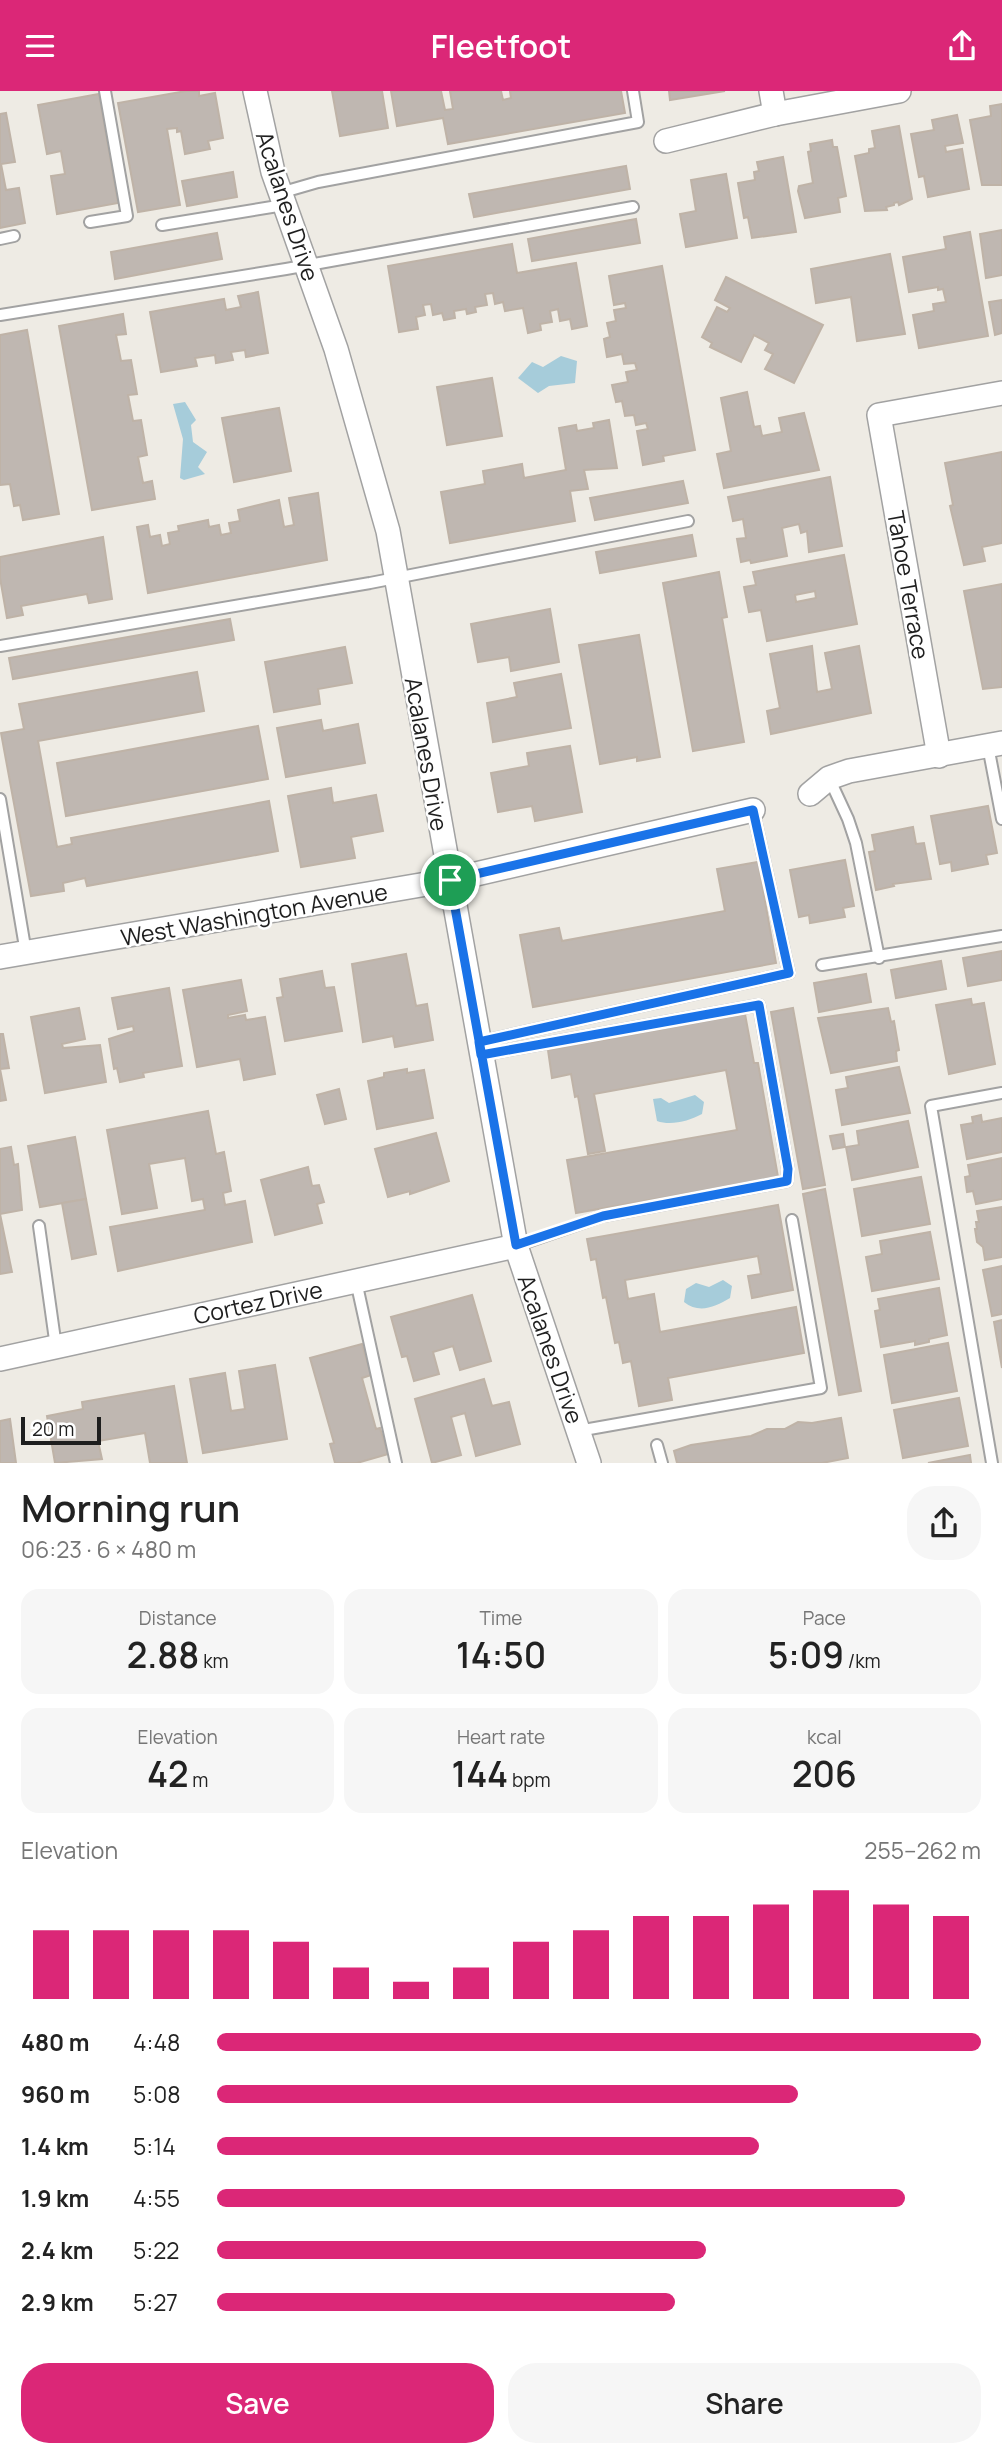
<!DOCTYPE html>
<html lang="en">
<head>
<meta charset="utf-8">
<style>
  body { margin:0; font-family:Manrope,sans-serif; background:#f6f6f6; color:#222; height:100vh; display:flex; flex-direction:column; font-size:26px; white-space:nowrap }
  * { box-sizing:border-box; margin:0 }
  p { font-size:23px; color:#767676 }
  .icon { flex:none; width:38px; height:38px; fill:none; stroke:currentColor; stroke-width:2; stroke-linecap:round; stroke-linejoin:round }
  .map { position:relative; height:1372px; overflow:hidden }
  .side { display:flex; flex-direction:column; background:#fff; flex:1 }
  .side>* { flex:none }
  .scale { position:absolute; left:21px; bottom:18px; width:80px; box-sizing:border-box; padding-left:7px; border:4px solid #1e1e1e; border-top:0; font-size:19px; line-height:24px; white-space:nowrap; color:#1e1e1e; -webkit-text-stroke:5px #fff; paint-order:stroke }
  .pin { position:absolute; display:grid; place-items:center; width:60px; height:60px; color:#fff; margin:-30px; border:4px solid #fff; border-radius:50%; box-shadow:0 2px 7px #0007 }
  .round { display:grid; place-items:center; flex:none; width:74px; height:74px; border-radius:28px; background:#f6f6f6 }
  .summary { display:flex; align-items:center; justify-content:space-between; height:119px; padding:0 21px }
  h1 { font-size:38px; font-weight:600; line-height:52px }
  .stats { display:grid; grid-template-columns:repeat(3,1fr); gap:10px; height:119px; padding:7px 21px }
  .stats div { display:grid; align-content:center; border-radius:18px; background:#f6f6f6; text-align:center }
  .stats b { font-size:35px; font-weight:600 }
  .stats small { font-size:19px; font-weight:400 }
  .stats p { font-size:19px }
  .chart { height:196px; padding:14px 21px }
  .chart p { display:flex; justify-content:space-between }
  .chart svg { width:100%; height:126px; margin-top:7px; stroke:#db2777; stroke-width:6 }
  .primary-button { display:flex; gap:14px; margin-top:auto; padding:14px 21px }
  .primary-button a { flex:1; height:80px; border-radius:28px; background:#db2777; color:#fff; font-size:28px; font-weight:600; line-height:80px; text-align:center }
  .primary-button a+a { background:#f6f6f6; color:#222 }
  ul { padding:0 21px; list-style:none; font-size:23px }
  li { display:grid; grid-template-columns:112px 84px 1fr; align-items:center; height:52px }
  li i { height:18px; border-radius:9px; background:#db2777 }
  header { display:flex; justify-content:space-between; align-items:center; height:91px; padding:0 21px; background:#db2777; color:#fff; font-size:32px; font-weight:600 }
  .map>svg:first-child { display:block }
  .water { fill:#a6ccda }
  .building { fill:#bfb7b1; stroke:#bfb3a7; stroke-width:2; fill-rule:evenodd }
  .lines { fill:none; stroke-linecap:round; stroke-linejoin:round }
  .lane-casing { stroke:#a2a2a2; stroke-width:14 }
  .street-casing { stroke:#a2a2a2; stroke-width:26 }
  .lane { stroke:#fff; stroke-width:10 }
  .street { stroke:#fff; stroke-width:23 }
  .route-casing { stroke:#fff; stroke-width:14 }
  .route { stroke:#1a73e8; stroke-width:9 }
  .labels { text-anchor:middle; dominant-baseline:central; stroke-width:5; stroke-linejoin:round; paint-order:stroke }
  .street-label { font-size:23px; fill:#1e1e1e; stroke:#fff }
</style>
</head>
<body>
<header><svg class="icon" aria-label="menu" viewBox="0 0 24 24"><path d="M4 6h16M4 12h16M4 18h16"/></svg>Fleetfoot<svg class="icon" aria-label="share" viewBox="0 0 24 24"><path d="M12 15V3M7 8l5-5 5 5M5 13v7h14v-7"/></svg></header>
<div class="map">
<svg width="1002" height="1372" viewBox="0 0 1002 1372">
  <rect width="100%" height="100%" fill="#eeebe4"/>
  <g class="water">
    <path d="M561 265 577 270 575 292 549 295 538 302 518 287 532 271 543 276Z"/>
    <path d="M185 311 196 329 191 334 193 351 207 361 198 376 205 383 184 389 180 387 183 348 173 313Z"/>
    <path d="M695 1004 704 1011 702 1023C689 1030 671 1035 657 1030L653 1008 661 1007 669 1012Z"/>
    <path d="M723 1189 732 1195 730 1207C715 1216 699 1223 684 1211L686 1198 696 1192 709 1196Z"/>
  </g>
  <g class="building">
    <path d="M186 0H199V5L215 2 223 47 208 50 210 58 185 63 181 40 177 41V37L167 38 180 114 138 121 118 12Z"/>
    <path d="M332 0H382L388 37 340 45Z"/>
    <path d="M391 0H441L445 19 453 18 450 0H501L503 9 511 7 510 0H621L625 22 448 53 443 27 397 35Z"/>
    <path d="M669 0H725L670 9Z"/>
    <path d="M99 3 118 112 57 123 51 85 65 83 61 60 47 63 38 14Z"/>
    <path d="M1002 13V94H982L970 29 991 25 990 15Z"/>
    <path d="M6 22 15 71 1 73 6 99 19 97 25 132 0 137V23Z"/>
    <path d="M957 24 963 52 945 55 946 61 962 58 969 98 928 106 924 85 919 86 911 43 934 39 932 29Z"/>
    <path d="M899 35 912 108 899 114 898 111 894 112V114L886 116 887 119 865 120 855 65 869 62V58L875 57 872 40Z"/>
    <path d="M832 49 833 56H837L846 105 838 107 840 121 805 127 798 100 799 95 813 92 808 61 811 60 810 53Z"/>
    <path d="M783 66 796 141 752 147 748 126 744 127 738 92 755 89 754 81 759 80 757 71Z"/>
    <path d="M626 75 630 98 474 126 469 103Z"/>
    <path d="M233 81 237 106 187 115 182 90Z"/>
    <path d="M726 83 737 147 686 156 680 123 696 120 691 89Z"/>
    <path d="M636 128 640 152 532 170 528 148Z"/>
    <path d="M1002 139V184L986 187 980 143Z"/>
    <path d="M970 141 988 245 919 257 913 224 934 220 933 213 946 211 943 198 938 199V196L909 201 903 166 946 158 944 146Z"/>
    <path d="M217 142 222 168 115 188 111 161Z"/>
    <path d="M512 153 517 182 576 172 587 235 572 238 570 228 560 230 558 218 550 220 552 231 540 233 541 239 528 242 523 217 505 220 503 211 495 213 493 202 485 203 487 214 475 216 476 221 467 223 466 218 454 220 455 227 444 229 442 222 433 224 431 213 423 214 425 224 416 226 418 238 399 241 388 175Z"/>
    <path d="M890 163 905 243 857 250 851 206 816 212 811 178Z"/>
    <path d="M662 175 695 359 663 365 664 370 643 374 637 340 648 338 646 332 636 334 634 324 625 325 622 310 616 311 612 294 628 291 626 281 637 279 635 272 624 273 622 263 607 266 604 248 610 246 607 232 616 230 614 219 626 217 625 212 614 214 609 185Z"/>
    <path d="M726 186 823 234 794 292 765 278 773 263 765 259 769 252 754 244 741 271 710 256 712 252 702 246 717 216 727 221 730 217 715 209Z"/>
    <path d="M258 201 268 262 246 266 245 259 231 261 233 269 216 272 215 264 195 267 197 275 161 281 150 221 224 208 226 219 241 216 238 205Z"/>
    <path d="M1002 209V242L995 244 989 211Z"/>
    <path d="M123 223 126 243 116 244 121 270 131 269 137 303 128 304 133 330 141 329 147 364 138 366 143 392 152 390 155 408 92 419 59 235Z"/>
    <path d="M27 239 59 423 23 429 20 414 14 415 10 393 0 394V244Z"/>
    <path d="M492 287 502 345 447 354 437 296Z"/>
    <path d="M747 301 754 336 760 335 762 345 782 341 779 327 804 322 819 379 724 397 717 363 731 360 721 307Z"/>
    <path d="M279 317 291 380 234 391 222 327Z"/>
    <path d="M609 329 617 377 584 379 588 398 570 400 575 430 450 452 441 401 485 393 483 380 522 373 524 387 566 379 559 337 576 334 577 340 594 337 593 332Z"/>
    <path d="M1002 361V452L982 456 985 470 964 474 950 415 953 414 945 372Z"/>
    <path d="M830 386 842 455 809 461 807 440 801 442 799 433 782 437 787 465 751 472 750 469 741 471 737 448 746 447 743 428 733 430 728 406Z"/>
    <path d="M683 390 688 412 595 429 590 407Z"/>
    <path d="M318 402 327 469 148 502 137 436 148 434 150 446 160 444 162 455 170 453 168 442 179 440 178 435 208 429 209 436 219 434 221 444 231 442 229 432 240 430 238 419 279 409 284 436 294 434 289 407Z"/>
    <path d="M692 444 696 465 600 482 596 461Z"/>
    <path d="M103 446 112 508 89 512 87 503 21 515 23 524 7 527 0 487V466Z"/>
    <path d="M844 464 857 533 767 550 761 519 749 521 744 496 756 494 753 481ZM815 500 816 507 796 511 795 504Z"/>
    <path d="M719 481 727 526 722 527 744 651 693 660 663 492Z"/>
    <path d="M1002 493V596L983 598 964 500Z"/>
    <path d="M550 518 559 571 511 580 509 566 478 571 471 533Z"/>
    <path d="M230 528 234 549 13 588 9 567Z"/>
    <path d="M639 544 660 666 637 670V666L600 673 579 554Z"/>
    <path d="M812 555 817 601 832 598 825 562 859 555 871 622 771 643 767 620 780 617 770 563Z"/>
    <path d="M345 556 352 592 318 598 320 613 274 621 265 571Z"/>
    <path d="M197 581 204 620 38 650 57 756 72 753 71 747 269 710 278 760 87 795 85 787 63 792 64 800 31 805 1 642 24 638 19 613Z"/>
    <path d="M561 583 571 637 493 651 487 612 517 606 514 592Z"/>
    <path d="M321 629 323 640 358 633 365 672 286 686 277 637Z"/>
    <path d="M258 635 268 688 66 725 57 672Z"/>
    <path d="M570 655 582 721 535 730 532 715 498 721 491 682 529 675 527 662Z"/>
    <path d="M331 697 333 712 376 704 383 740 351 746 355 767 301 776 288 705Z"/>
    <path d="M988 715 997 762 986 764 988 773 952 780 951 771 940 773 931 725Z"/>
    <path d="M913 736 916 753 924 752 931 788 893 793 894 795 876 799 869 761 875 760 872 744Z"/>
    <path d="M845 769 854 815 843 817 845 826 810 832 809 824 799 826 790 779Z"/>
    <path d="M758 771 776 872 533 916 520 844 559 837 562 850 725 820 717 778Z"/>
    <path d="M1002 860V889L968 895 963 867Z"/>
    <path d="M406 863 416 915 427 913 433 949 395 956 393 945 363 951 352 873Z"/>
    <path d="M941 870 946 898 896 907 891 879Z"/>
    <path d="M322 880 325 897 334 896 342 940 285 950 277 907 283 906 280 888Z"/>
    <path d="M866 883 871 911 819 921 814 892Z"/>
    <path d="M241 889 247 920 228 924V927L245 924 246 929 265 926 275 983 244 989 240 968 197 976 183 899Z"/>
    <path d="M169 897 182 975 143 982 144 986 120 991 117 977 114 978 109 948 134 940 133 935 118 938 112 907Z"/>
    <path d="M971 908 972 914 984 912 995 973 949 983 936 914Z"/>
    <path d="M79 917 85 948 62 953 63 957 100 954 106 991 45 1002 31 926Z"/>
    <path d="M793 917 825 1094 803 1098 771 921Z"/>
    <path d="M888 917 891 931 894 930 899 959 896 960 897 970 831 982 818 927Z"/>
    <path d="M745 923 754 972H758L778 1086 576 1122 567 1069 737 1039 726 979 594 1003 605 1060 588 1063 578 1005 575 1006 571 983 552 987 548 959Z"/>
    <path d="M0 943H3L9 977 0 978 6 1009 0 1010Z"/>
    <path d="M899 976 910 1022 842 1034 836 999 848 997 846 986Z"/>
    <path d="M407 978V982L424 979 433 1027 377 1038 368 990 384 986V982Z"/>
    <path d="M339 998 346 1028 325 1033 317 1004Z"/>
    <path d="M208 1020 216 1063 224 1061 231 1100 223 1102 225 1114 245 1110 252 1151 118 1180 110 1136 205 1119 203 1108 192 1110 185 1067 149 1073 157 1117 122 1123 107 1039Z"/>
    <path d="M981 1024 982 1031 1002 1027V1061L967 1068 961 1034 973 1032 972 1026Z"/>
    <path d="M908 1030 918 1076 852 1089 846 1056 859 1054 857 1040Z"/>
    <path d="M436 1042 449 1090 410 1103V1100L388 1106 375 1058Z"/>
    <path d="M843 1043 845 1056 833 1058 830 1045Z"/>
    <path d="M75 1046 86 1108 40 1116 28 1055Z"/>
    <path d="M11 1056 14 1074 18 1073 22 1119 0 1123V1058Z"/>
    <path d="M1002 1067V1108L976 1113 973 1100 967 1101 965 1086 970 1085 968 1074Z"/>
    <path d="M308 1076 312 1095 319 1094 324 1111 317 1113 322 1132 275 1144 261 1089Z"/>
    <path d="M921 1086 930 1133 862 1145 854 1098Z"/>
    <path d="M825 1098 861 1300 839 1304 803 1103Z"/>
    <path d="M86 1108 96 1163 72 1168 62 1112Z"/>
    <path d="M778 1114 793 1199 752 1207 748 1185 761 1183 758 1165 625 1189 628 1208 654 1203 660 1241 796 1216 804 1262 668 1287 672 1309 639 1315 631 1270 623 1272 619 1251 615 1252 606 1206 603 1207 596 1168 591 1169 587 1148Z"/>
    <path d="M1002 1116V1166L985 1169 983 1156 977 1151 975 1138H977L976 1131H979L977 1120Z"/>
    <path d="M0 1123 12 1181 0 1183Z"/>
    <path d="M930 1141 939 1188 872 1200 866 1166 882 1163 880 1150Z"/>
    <path d="M1002 1175V1223L992 1225 983 1179Z"/>
    <path d="M939 1197 947 1244 929 1248V1251L915 1254V1250L881 1256 875 1220 880 1219 878 1208Z"/>
    <path d="M472 1204 491 1270 460 1279 453 1255 433 1261 439 1283 414 1290 407 1265 402 1266 391 1226Z"/>
    <path d="M1002 1229V1277L994 1231Z"/>
    <path d="M948 1252 957 1300 892 1312 884 1264Z"/>
    <path d="M362 1253 371 1284 362 1287 376 1338 380 1337 388 1363 357 1372H335L330 1353 334 1352 310 1267Z"/>
    <path d="M275 1274 287 1348 203 1362 190 1288 225 1282 231 1320 245 1318 239 1280Z"/>
    <path d="M484 1288 492 1315 509 1311 520 1353 476 1365 465 1322 451 1326 461 1364 432 1372 415 1308Z"/>
    <path d="M174 1295 187 1372H150L145 1342 98 1350 102 1368 55 1372 47 1325 83 1318 82 1311Z"/>
    <path d="M959 1307 968 1355 903 1367 894 1319Z"/>
    <path d="M841 1327 848 1367 822 1372H677L674 1360 691 1354 751 1345 767 1338H785L798 1331 812 1332Z"/>
    <path d="M10 1328 16 1372H0V1330Z"/>
    <path d="M970 1364 971 1372H928Z"/>
  </g>
  <g class="lines">
    <g class="lane-casing">
      <g id="lane">
        <path d="M280 102 318 91 638 31 633 0"/>
        <path d="M90 131 127 125 105 0"/>
        <path d="M162 134 284 114"/>
        <path d="M0 148 14 145"/>
        <path d="M0 224 286 178 633 116"/>
        <path d="M0 555 370 492 688 430"/>
        <path d="M988 655 1002 728"/>
        <path d="M829 687 848 728 856 752 879 867"/>
        <path d="M0 708 26 862"/>
        <path d="M822 874 1002 845"/>
        <path d="M479 951 789 882 753 719"/>
        <path d="M481 964 759 914 788 1078 787 1090 603 1125 516 1155"/>
        <path d="M39 1135 56 1256"/>
        <path d="M356 1190 396 1372"/>
        <path d="M578 1340 821 1297 792 1129"/>
        <path d="M657 1354 662 1372"/>
        <path d="M992 1372 931 1015 1002 1002"/>
      </g>
    </g>
    <g class="street-casing">
      <g id="street">
        <path d="M255 0 273 81 336 258 388 440 516 1155 589 1372"/>
        <path d="M771 0 775 23"/>
        <path d="M666 50 775 23 899 0"/>
        <path d="M939 665 879 324 1002 302"/>
        <path d="M810 703 829 687 849 680 1002 652"/>
        <path d="M0 866 450 789 753 719"/>
        <path d="M0 1268 516 1155"/>
      </g>
    </g>
    <use href="#lane" class="lane"/>
    <use href="#street" class="street"/>
  </g>
  <g class="lines">
    <g class="route-casing">
      <path id="route" d="M450 789 516 1154 603 1125 787 1090 788 1078 759 914 481 964 479 951 789 882 753 719 450 789"/>
    </g>
    <use href="#route" class="route"/>
  </g>
  <g class="labels">
    <g class="street-label">
      <text transform="translate(288 115) rotate(72)">Acalanes Drive</text>
      <text transform="translate(909 494) rotate(80)">Tahoe Terrace</text>
      <text transform="translate(427 663) rotate(80)">Acalanes Drive</text>
      <text transform="translate(254 823) rotate(-10)">West Washington Avenue</text>
      <text transform="translate(258 1211) rotate(-12)">Cortez Drive</text>
      <text transform="translate(551 1258) rotate(71)">Acalanes Drive</text>
    </g>
  </g>
</svg>
<div class="scale">20 m</div>
<div class="pin" style="left:450px;top:789px;background:#1e9e55"><svg class="icon" aria-label="arrive" viewBox="0 0 24 24"><path d="M6 21V4h12l-3 4 3 4H6"/></svg></div>
</div>
<section class="side">
<div class="summary"><div><h1>Morning run</h1><p>06:23 · 6 × 480 m</p></div><a class="round"><svg class="icon" aria-label="share" viewBox="0 0 24 24"><path d="M12 15V3M7 8l5-5 5 5M5 13v7h14v-7"/></svg></a></div>
<div class="stats">
<div><p>Distance</p><b>2.88<small> km</small></b></div>
<div><p>Time</p><b>14:50</b></div>
<div><p>Pace</p><b>5:09<small> /km</small></b></div>
</div>
<div class="stats">
<div><p>Elevation</p><b>42<small> m</small></b></div>
<div><p>Heart rate</p><b>144<small> bpm</small></b></div>
<div><p>kcal</p><b>206</b></div>
</div>
<div class="chart"><p><span>Elevation</span>255–262 m</p>
<svg viewBox="0 0 160 44" preserveAspectRatio="none"><path d="M5 44V20M15 44V20M25 44V20M35 44V20M45 44V24M55 44V33M65 44V38M75 44V33M85 44V24M95 44V20M105 44V15M115 44V15M125 44V11M135 44V6M145 44V11M155 44V15"/></svg>
</div>
<ul>
<li><b>480 m</b>4:48<i style="width:100%"></i></li>
<li><b>960 m</b>5:08<i style="width:76%"></i></li>
<li><b>1.4 km</b>5:14<i style="width:71%"></i></li>
<li><b>1.9 km</b>4:55<i style="width:90%"></i></li>
<li><b>2.4 km</b>5:22<i style="width:64%"></i></li>
<li><b>2.9 km</b>5:27<i style="width:60%"></i></li>
</ul>
<div class="primary-button"><a>Save</a><a>Share</a></div>
</section>
</body>
</html>
